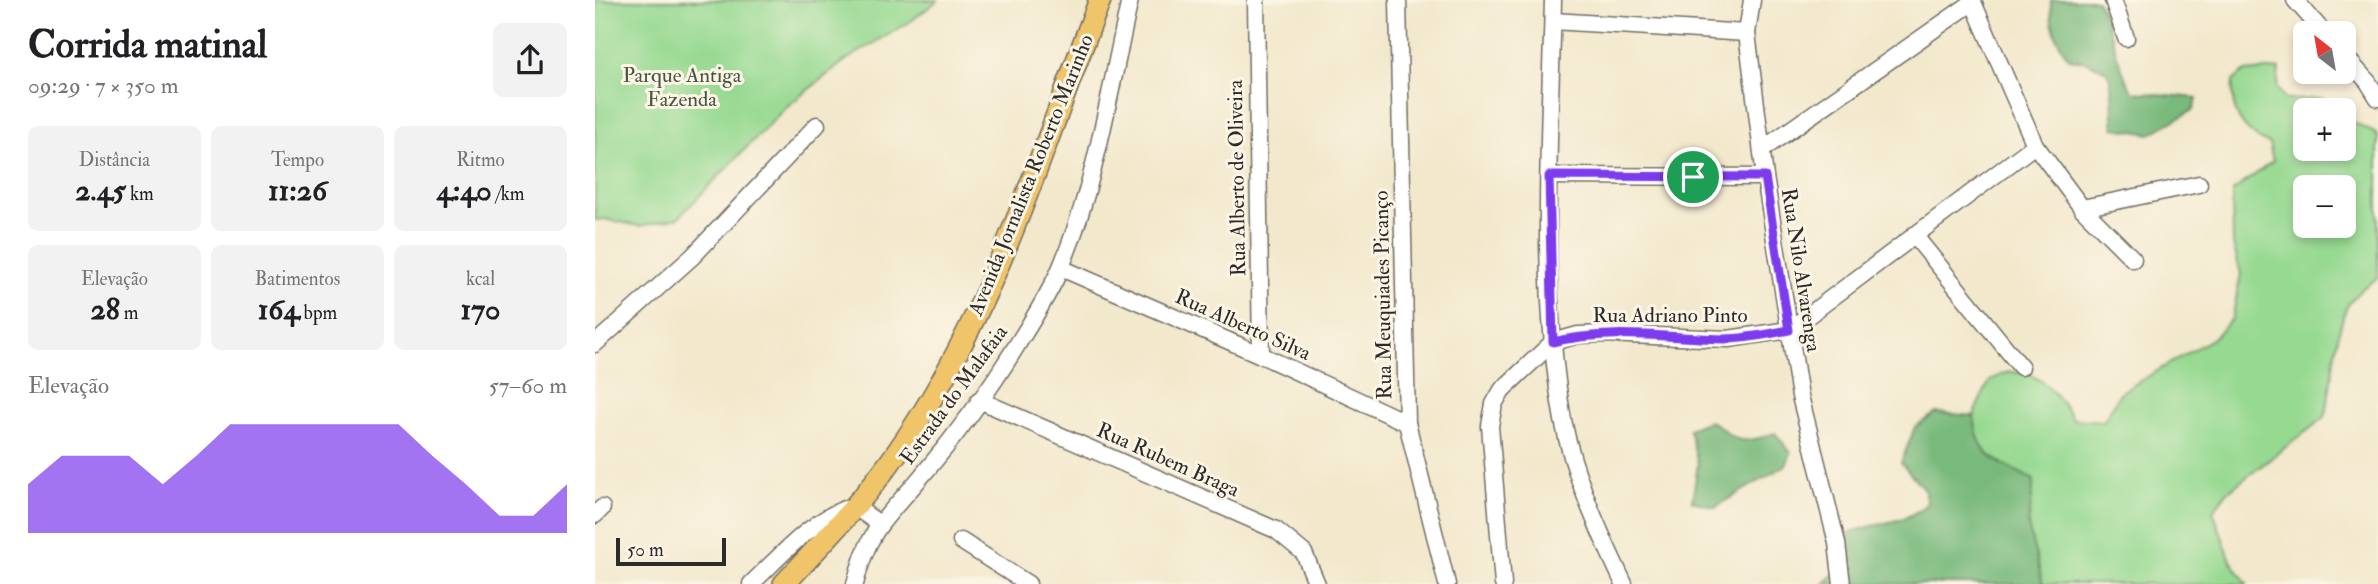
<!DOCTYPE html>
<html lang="pt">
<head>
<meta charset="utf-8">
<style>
  body { margin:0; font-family:"IM FELL Double Pica",serif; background:#f2f2f2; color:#202124; height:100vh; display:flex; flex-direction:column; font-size:26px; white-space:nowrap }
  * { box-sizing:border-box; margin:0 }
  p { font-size:23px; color:#757577 }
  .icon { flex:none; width:38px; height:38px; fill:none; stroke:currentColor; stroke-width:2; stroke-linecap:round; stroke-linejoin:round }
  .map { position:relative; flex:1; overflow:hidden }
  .drawer { display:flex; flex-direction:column; background:#fff; width:595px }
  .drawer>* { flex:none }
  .needle { width:46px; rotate:329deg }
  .controls { position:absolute; left:1698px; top:21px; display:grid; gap:14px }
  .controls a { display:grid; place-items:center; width:63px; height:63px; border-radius:10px; background:#fff; box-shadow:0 4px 10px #0003; font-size:35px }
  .scale { position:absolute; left:21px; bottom:18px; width:110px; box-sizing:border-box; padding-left:7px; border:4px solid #2b2b2b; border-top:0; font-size:19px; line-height:24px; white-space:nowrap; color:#2b2b2b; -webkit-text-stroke:5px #fcf5e5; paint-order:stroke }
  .pin { position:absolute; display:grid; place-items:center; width:60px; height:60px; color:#fff; margin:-30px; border:4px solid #fff; border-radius:50%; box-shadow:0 2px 7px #0007 }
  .round { display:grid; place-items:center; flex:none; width:74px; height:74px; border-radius:10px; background:#f2f2f2 }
  .headline { display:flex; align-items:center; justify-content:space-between; height:119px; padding:0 28px }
  h1 { font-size:38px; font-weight:800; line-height:52px }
  .figures { display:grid; grid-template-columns:repeat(3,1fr); gap:10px; height:119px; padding:7px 28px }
  .figures div { display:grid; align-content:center; border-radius:10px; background:#f2f2f2; text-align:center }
  .figures b { font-size:30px; font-weight:800 }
  .figures small { font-size:19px; font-weight:400 }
  .figures p { font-size:19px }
  .chart { height:196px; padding:14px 28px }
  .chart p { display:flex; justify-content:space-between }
  .chart svg { width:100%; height:126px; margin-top:7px; fill:#7c3aed; opacity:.7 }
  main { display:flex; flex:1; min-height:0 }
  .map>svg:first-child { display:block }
  .green { fill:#96d991; stroke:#60825e; stroke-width:2; fill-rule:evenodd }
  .forest { fill:#78b97b; stroke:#527253; stroke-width:2 }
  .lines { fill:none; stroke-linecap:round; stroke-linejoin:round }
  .minor-casing { stroke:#716d63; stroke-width:19 }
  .major-casing { stroke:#716d63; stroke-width:24 }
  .minor { stroke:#fff; stroke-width:16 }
  .major { stroke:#f0c469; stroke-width:21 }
  .route-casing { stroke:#fff; stroke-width:14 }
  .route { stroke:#7c3aed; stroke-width:9 }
  .labels { text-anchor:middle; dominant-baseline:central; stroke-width:6; stroke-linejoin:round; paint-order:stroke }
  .park-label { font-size:21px; fill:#465644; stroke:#fcf5e5 }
  .street-label { font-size:21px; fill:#2b2b2b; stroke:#fcf5e5 }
</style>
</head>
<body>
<main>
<section class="drawer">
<div class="headline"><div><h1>Corrida matinal</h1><p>09:29 · 7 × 350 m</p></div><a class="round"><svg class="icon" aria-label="share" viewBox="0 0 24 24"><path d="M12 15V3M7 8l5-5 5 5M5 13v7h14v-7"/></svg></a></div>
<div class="figures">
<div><p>Distância</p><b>2.45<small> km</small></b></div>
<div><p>Tempo</p><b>11:26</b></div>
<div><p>Ritmo</p><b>4:40<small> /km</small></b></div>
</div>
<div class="figures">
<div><p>Elevação</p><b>28<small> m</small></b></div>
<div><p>Batimentos</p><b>164<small> bpm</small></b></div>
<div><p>kcal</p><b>170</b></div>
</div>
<div class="chart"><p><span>Elevação</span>57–60 m</p>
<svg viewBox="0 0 160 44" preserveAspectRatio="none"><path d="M0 44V27L10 17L20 17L30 17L40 27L50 17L60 6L70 6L80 6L90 6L100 6L110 6L120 17L130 27L140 38L150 38L160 27V44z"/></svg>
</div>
</section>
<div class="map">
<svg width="1783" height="584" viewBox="0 0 1783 584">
  <rect width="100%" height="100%" fill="#fcf5e5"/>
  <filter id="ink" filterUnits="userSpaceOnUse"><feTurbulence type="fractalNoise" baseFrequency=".0143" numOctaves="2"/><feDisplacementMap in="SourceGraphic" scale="14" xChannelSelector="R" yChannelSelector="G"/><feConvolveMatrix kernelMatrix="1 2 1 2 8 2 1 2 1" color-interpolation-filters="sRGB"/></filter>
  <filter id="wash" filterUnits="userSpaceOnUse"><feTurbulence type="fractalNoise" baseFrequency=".00686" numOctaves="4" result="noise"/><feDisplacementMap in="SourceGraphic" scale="28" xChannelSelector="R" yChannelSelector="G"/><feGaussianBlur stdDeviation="1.57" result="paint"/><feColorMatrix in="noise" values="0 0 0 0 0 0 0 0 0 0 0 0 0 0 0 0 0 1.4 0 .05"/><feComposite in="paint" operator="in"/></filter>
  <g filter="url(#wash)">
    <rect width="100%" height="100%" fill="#f2e8cc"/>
    <g class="green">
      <path d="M0 0H343L316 21 251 60 191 107 83 218 45 226 9 219 0 220Z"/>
      <path d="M1684 69 1682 88 1691 100 1728 98 1736 110H1710V149H1748V118L1780 133 1783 138V278C1772 284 1761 293 1754 303 1741 323 1736 391 1730 417L1632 492 1618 511 1636 561 1652 584H1448L1433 526 1439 480C1413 466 1374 454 1379 417 1381 405 1390 391 1395 381 1400 378 1409 373 1415 372 1446 370 1464 397 1478 419L1509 421 1525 393 1618 338 1637 319 1646 274 1638 244 1637 192 1678 161 1674 144C1646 131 1635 112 1638 81L1649 72ZM1710 187H1748V226H1710Z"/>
    </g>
    <g class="forest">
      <path d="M1456 0H1502C1518 30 1520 63 1538 92L1602 98 1598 110 1555 134 1519 128C1516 109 1520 89 1512 71L1490 61 1474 59C1461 40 1454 23 1456 0Z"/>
      <path d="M1341 413 1379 416C1384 462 1403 461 1439 480L1433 526 1448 584H1229L1247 566 1248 537C1274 521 1310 527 1332 503L1329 489 1306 463 1320 427Z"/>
      <path d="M1113 421C1125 424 1127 430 1136 436 1150 445 1167 437 1180 433L1196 453 1191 465 1120 507 1097 501 1103 464 1094 429Z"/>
    </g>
  </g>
  <g filter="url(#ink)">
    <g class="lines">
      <g class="minor-casing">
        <g id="minor">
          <path d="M661 0 666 355"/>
          <path d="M803 0 812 423 852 584"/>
          <path d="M958 0C955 134 944 288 968 420 979 477 1004 531 1029 584"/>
          <path d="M1157 0 1152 33 1170 177 1205 396 1242 543 1247 584"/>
          <path d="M1377 0 1440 145 1487 208 1538 259"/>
          <path d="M1518 0 1531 38"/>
          <path d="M1700 0 1729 33"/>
          <path d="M958 21 1152 33"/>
          <path d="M1748 54 1773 82 1783 98"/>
          <path d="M1168 149 1378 2"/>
          <path d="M954 176 1170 177"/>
          <path d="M1487 208 1604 184"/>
          <path d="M1319 235 1426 367"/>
          <path d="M466 268 666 355 812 423"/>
          <path d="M0 344 98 256 222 125"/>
          <path d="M384 400 681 530 709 553 722 584"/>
          <path d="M0 515 7 508"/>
          <path d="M366 541 433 584"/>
          <path d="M156 584C187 555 217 518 259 506L283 523"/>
          <path d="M260 584C274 527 290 520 325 478 360 437 394 391 422 345 437 321 455 293 466 267 501 183 515 88 535 0"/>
          <path d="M908 584 895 426 899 404 907 390 958 342 983 335 1009 334 1133 339 1194 330 1440 145"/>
        </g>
      </g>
      <g class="major-casing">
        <path id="major" d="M189 584C229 541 270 499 303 451 398 315 445 153 505 0"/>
      </g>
      <use href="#minor" class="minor"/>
      <use href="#major" class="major"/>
    </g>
  </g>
  <g class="lines" filter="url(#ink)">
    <g class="route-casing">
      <path id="route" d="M954 176 1170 177 1194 330C1173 334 1151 339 1130 339 1073 338 1014 328 958 342Z"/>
    </g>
    <use href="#route" class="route"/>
  </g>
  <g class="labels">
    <g class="park-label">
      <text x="87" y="75">Parque Antiga<tspan x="87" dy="24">Fazenda</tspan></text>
    </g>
    <g class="street-label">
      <text transform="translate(436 175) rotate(-68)">Avenida Jornalista Roberto Marinho</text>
      <text transform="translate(642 178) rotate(-91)">Rua Alberto de Oliveira</text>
      <text transform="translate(1206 270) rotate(81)">Rua Nilo Alvarenga</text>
      <text transform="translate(788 295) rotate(-91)">Rua Meuquiades Picanço</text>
      <text x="1075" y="315">Rua Adriano Pinto</text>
      <text transform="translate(648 325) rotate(24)">Rua Alberto Silva</text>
      <text transform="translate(359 395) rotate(-54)">Estrada do Malafaia</text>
      <text transform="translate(573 460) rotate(24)">Rua Rubem Braga</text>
    </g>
  </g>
</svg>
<div class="controls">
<a><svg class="needle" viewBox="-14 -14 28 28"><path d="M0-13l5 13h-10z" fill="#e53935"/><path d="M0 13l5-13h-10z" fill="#757577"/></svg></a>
<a>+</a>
<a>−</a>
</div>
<div class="scale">50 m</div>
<div class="pin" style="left:1098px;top:177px;background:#1e9e55"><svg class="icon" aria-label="arrive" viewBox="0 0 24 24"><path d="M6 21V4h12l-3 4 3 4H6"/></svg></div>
</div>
</main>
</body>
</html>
